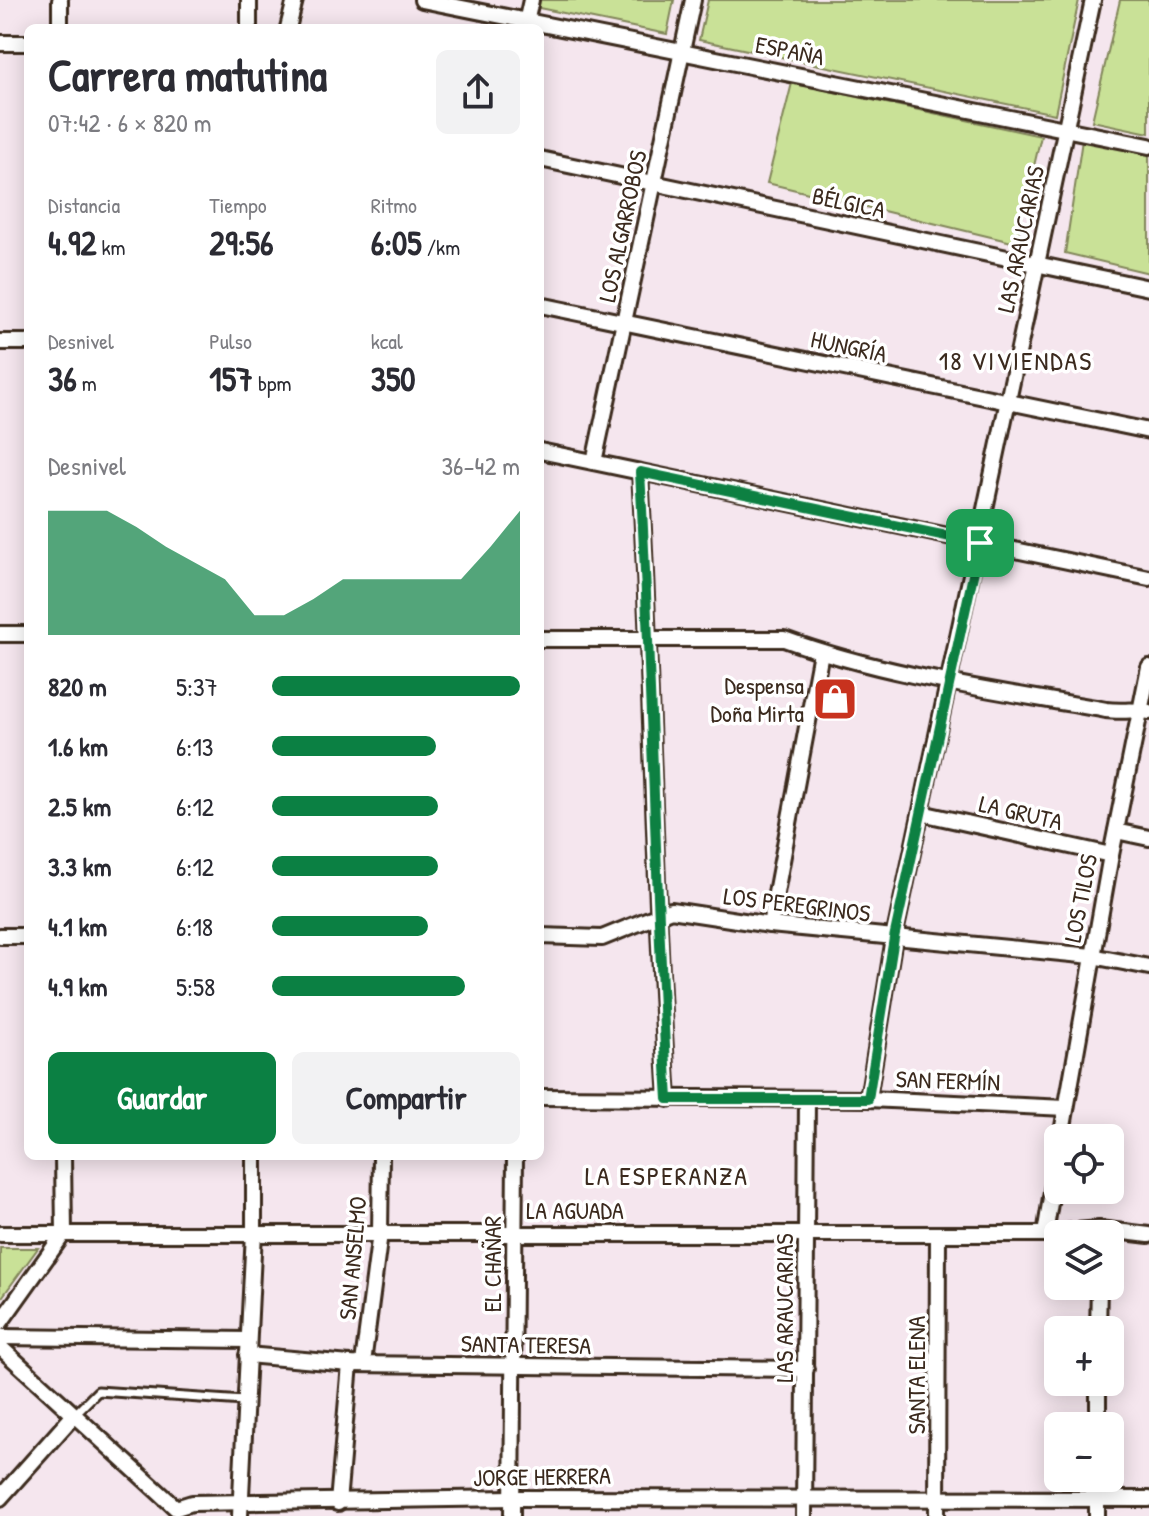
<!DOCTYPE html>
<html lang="es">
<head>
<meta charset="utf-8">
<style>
  body { margin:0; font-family:"Patrick Hand",sans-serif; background:#f2f2f3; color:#2b2b33; height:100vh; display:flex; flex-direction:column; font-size:30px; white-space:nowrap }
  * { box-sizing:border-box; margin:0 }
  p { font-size:26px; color:#7c7c81 }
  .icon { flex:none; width:44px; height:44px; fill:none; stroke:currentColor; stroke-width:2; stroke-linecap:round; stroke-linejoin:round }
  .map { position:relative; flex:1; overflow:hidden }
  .sheet { position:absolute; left:24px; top:24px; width:520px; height:1136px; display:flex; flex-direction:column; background:#fff; border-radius:12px; box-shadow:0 4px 20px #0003 }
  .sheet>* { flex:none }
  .controls { position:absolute; left:1044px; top:1124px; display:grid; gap:16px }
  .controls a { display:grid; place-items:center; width:80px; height:80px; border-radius:12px; background:#fff; box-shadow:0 4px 20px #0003; font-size:40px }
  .pin { position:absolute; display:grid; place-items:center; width:68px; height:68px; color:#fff; margin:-34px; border-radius:16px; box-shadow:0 4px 12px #0006 }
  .round { display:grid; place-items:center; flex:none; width:84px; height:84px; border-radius:12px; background:#f2f2f3 }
  .headline { display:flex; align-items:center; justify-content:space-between; height:136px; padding:0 24px }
  h1 { font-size:44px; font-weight:800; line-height:60px }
  .figures { display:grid; grid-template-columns:repeat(3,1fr); gap:12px; height:136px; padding:8px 24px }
  .figures div { display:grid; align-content:center }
  .figures b { font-size:34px; font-weight:800 }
  .figures small { font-size:22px; font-weight:400 }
  .figures p { font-size:22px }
  .chart { height:224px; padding:16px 24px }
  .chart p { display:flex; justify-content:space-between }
  .chart svg { width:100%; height:144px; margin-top:8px; fill:#0b8043; opacity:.7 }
  .button { display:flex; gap:16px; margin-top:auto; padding:16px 24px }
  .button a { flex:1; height:92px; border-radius:12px; background:#0b8043; color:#fff; font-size:32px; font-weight:800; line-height:92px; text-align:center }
  .button a+a { background:#f2f2f3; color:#2b2b33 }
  ul { padding:0 24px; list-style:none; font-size:26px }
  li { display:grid; grid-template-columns:128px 96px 1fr; align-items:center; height:60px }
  li i { height:20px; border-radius:10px; background:#0b8043 }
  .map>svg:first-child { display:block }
  .green { fill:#c9e197; stroke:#82865a; stroke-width:2 }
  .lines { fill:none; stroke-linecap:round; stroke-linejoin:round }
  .service-casing { stroke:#3b2a1e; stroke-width:13 }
  .minor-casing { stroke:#3b2a1e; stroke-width:20 }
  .service { stroke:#fff; stroke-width:7 }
  .minor { stroke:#fff; stroke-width:14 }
  .route-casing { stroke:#fff; stroke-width:16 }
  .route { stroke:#0b8043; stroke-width:10 }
  .labels { text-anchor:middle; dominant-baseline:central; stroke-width:7; stroke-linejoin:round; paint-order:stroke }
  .street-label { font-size:24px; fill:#3b2a1e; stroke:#fff }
  .poi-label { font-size:24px; fill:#3b2a1e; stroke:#fff; text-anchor:end }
  .neighbourhood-label { font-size:26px; letter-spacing:2px; fill:#3b2a1e; stroke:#fff }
</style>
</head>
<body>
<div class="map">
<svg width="1149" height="1516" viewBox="0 0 1149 1516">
  <rect width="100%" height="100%" fill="#f5e6ee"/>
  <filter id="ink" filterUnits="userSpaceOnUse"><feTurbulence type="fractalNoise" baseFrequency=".0125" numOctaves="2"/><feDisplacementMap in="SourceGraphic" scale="16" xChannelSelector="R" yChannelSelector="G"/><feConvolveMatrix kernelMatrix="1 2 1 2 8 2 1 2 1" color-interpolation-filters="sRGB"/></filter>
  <g filter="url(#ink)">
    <g class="green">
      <path d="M536 0H674L667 34 534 7Z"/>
      <path d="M708 0H1079L1055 114 699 40Z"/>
      <path d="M1120 0H1149V133L1092 121Z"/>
      <path d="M792 83 1041 136 1016 243 767 183Z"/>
      <path d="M1082 140 1149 154V273L1065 253Z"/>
      <path d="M0 1248H38L0 1300Z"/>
    </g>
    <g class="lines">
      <g class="service-casing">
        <path id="service" d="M74 1415 98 1391 244 1401"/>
      </g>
      <g class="minor-casing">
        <g id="minor">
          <path d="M249 0V28"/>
          <path d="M422 0 1149 146"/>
          <path d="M525 27 531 0"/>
          <path d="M60 28V0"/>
          <path d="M288 28 295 0"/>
          <path d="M0 43H28"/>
          <path d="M540 159 1149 288"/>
          <path d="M540 305 1149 431"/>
          <path d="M0 342H28"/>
          <path d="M540 451 1149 578"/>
          <path d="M594 462 693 0"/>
          <path d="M640 472C652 681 654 890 668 1099"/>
          <path d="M0 634H28"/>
          <path d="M540 639H784C885 676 1000 691 1106 710 1121 712 1135 709 1149 712"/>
          <path d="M921 813 1111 855"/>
          <path d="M1116 831 1149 838"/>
          <path d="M770 925 821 652"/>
          <path d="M0 936H28"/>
          <path d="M540 936 602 938 671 910 770 925 1092 956 1149 967"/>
          <path d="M540 1097 868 1099 1066 1108"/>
          <path d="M868 1099 894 938 1093 0"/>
          <path d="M1061 1138 1111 855 1149 667"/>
          <path d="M0 1234H1045L1099 1229 1149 1235"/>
          <path d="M1045 1234 1058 1154"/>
          <path d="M0 1323 64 1233 63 1156"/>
          <path d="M1098 1330 1099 1286"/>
          <path d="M0 1337 248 1340"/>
          <path d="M0 1347 176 1508"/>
          <path d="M247 1355 350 1364 806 1369"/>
          <path d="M363 1363 380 1233 381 1156"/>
          <path d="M1098 1426V1382"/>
          <path d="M1097 1478V1516"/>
          <path d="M0 1498 74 1415"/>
          <path d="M338 1503 350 1364"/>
          <path d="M176 1508 192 1503 512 1498 1149 1499"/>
          <path d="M240 1516 254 1232V1156"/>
          <path d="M512 1516 515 1156"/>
          <path d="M804 1516 807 1099"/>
          <path d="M937 1516 938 1234"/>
        </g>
      </g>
      <use href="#service" class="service"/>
      <use href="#minor" class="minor"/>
    </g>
  </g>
  <g class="lines" filter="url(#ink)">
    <g class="route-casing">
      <path id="route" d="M640 472 980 543 894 938 868 1099H668C655 890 652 681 640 472Z"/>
    </g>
    <use href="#route" class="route"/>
  </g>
  <defs>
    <g id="shop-square" transform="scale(2.3)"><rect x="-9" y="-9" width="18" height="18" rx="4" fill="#c8321e" stroke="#fff"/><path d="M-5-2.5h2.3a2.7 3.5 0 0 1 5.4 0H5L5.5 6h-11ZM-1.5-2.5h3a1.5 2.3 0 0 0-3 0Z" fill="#fff"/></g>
  </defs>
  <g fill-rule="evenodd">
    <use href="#shop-square" x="835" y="699"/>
  </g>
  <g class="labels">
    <g class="street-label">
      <text transform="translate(790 50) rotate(11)">ESPAÑA</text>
      <text transform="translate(849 202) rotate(12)">BÉLGICA</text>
      <text transform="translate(622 226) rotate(-78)">LOS ALGARROBOS</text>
      <text transform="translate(1020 239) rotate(-78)">LAS ARAUCARIAS</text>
      <text transform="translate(849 346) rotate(12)">HUNGRÍA</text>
      <text transform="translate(1021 812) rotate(13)">LA GRUTA</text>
      <text transform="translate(1080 898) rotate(-79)">LOS TILOS</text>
      <text transform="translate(797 904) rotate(7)">LOS PEREGRINOS</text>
      <text transform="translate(948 1080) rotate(2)">SAN FERMÍN</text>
      <text x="575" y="1210">LA AGUADA</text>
      <text transform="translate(352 1258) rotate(-85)">SAN ANSELMO</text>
      <text transform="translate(492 1264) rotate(-90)">EL CHAÑAR</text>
      <text transform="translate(784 1308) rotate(-90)">LAS ARAUCARIAS</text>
      <text transform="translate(526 1344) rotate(1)">SANTA TERESA</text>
      <text transform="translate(916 1375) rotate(-90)">SANTA ELENA</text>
      <text transform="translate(542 1476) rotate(-1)">JORGE HERRERA</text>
    </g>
    <g class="poi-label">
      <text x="804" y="685">Despensa<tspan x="804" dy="28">Doña Mirta</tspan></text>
    </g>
    <g class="neighbourhood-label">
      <text x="1016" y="360">18 VIVIENDAS</text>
      <text x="667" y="1175">LA ESPERANZA</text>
    </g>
  </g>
</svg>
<div class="controls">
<a><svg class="icon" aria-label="locate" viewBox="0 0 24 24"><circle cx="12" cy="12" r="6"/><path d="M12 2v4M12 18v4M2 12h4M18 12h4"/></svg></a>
<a><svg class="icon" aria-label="layers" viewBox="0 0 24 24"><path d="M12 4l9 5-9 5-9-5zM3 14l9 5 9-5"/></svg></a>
<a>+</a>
<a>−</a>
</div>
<div class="pin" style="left:980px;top:543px;background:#1e9e55"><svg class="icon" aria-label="arrive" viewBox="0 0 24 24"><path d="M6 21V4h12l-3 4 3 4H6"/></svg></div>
<section class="sheet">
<div class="headline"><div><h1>Carrera matutina</h1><p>07:42 · 6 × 820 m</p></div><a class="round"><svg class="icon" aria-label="share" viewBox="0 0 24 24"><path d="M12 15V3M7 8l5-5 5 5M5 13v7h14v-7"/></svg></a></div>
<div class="figures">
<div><p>Distancia</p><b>4.92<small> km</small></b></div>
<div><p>Tiempo</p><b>29:56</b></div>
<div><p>Ritmo</p><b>6:05<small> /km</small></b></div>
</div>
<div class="figures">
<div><p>Desnivel</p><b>36<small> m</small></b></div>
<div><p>Pulso</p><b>157<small> bpm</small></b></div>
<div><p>kcal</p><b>350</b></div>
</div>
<div class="chart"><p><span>Desnivel</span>36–42 m</p>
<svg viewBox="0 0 160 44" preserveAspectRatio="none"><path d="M0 44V6L10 6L20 6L30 11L40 17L50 22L60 27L70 38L80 38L90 33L100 27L110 27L120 27L130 27L140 27L150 17L160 6V44z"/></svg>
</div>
<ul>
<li><b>820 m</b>5:37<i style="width:100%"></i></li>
<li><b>1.6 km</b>6:13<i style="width:66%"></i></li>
<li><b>2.5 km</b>6:12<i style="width:67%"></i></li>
<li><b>3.3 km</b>6:12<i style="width:67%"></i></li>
<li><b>4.1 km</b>6:18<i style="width:63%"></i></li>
<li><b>4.9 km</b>5:58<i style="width:78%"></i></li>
</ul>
<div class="button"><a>Guardar</a><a>Compartir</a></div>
</section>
</div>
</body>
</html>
